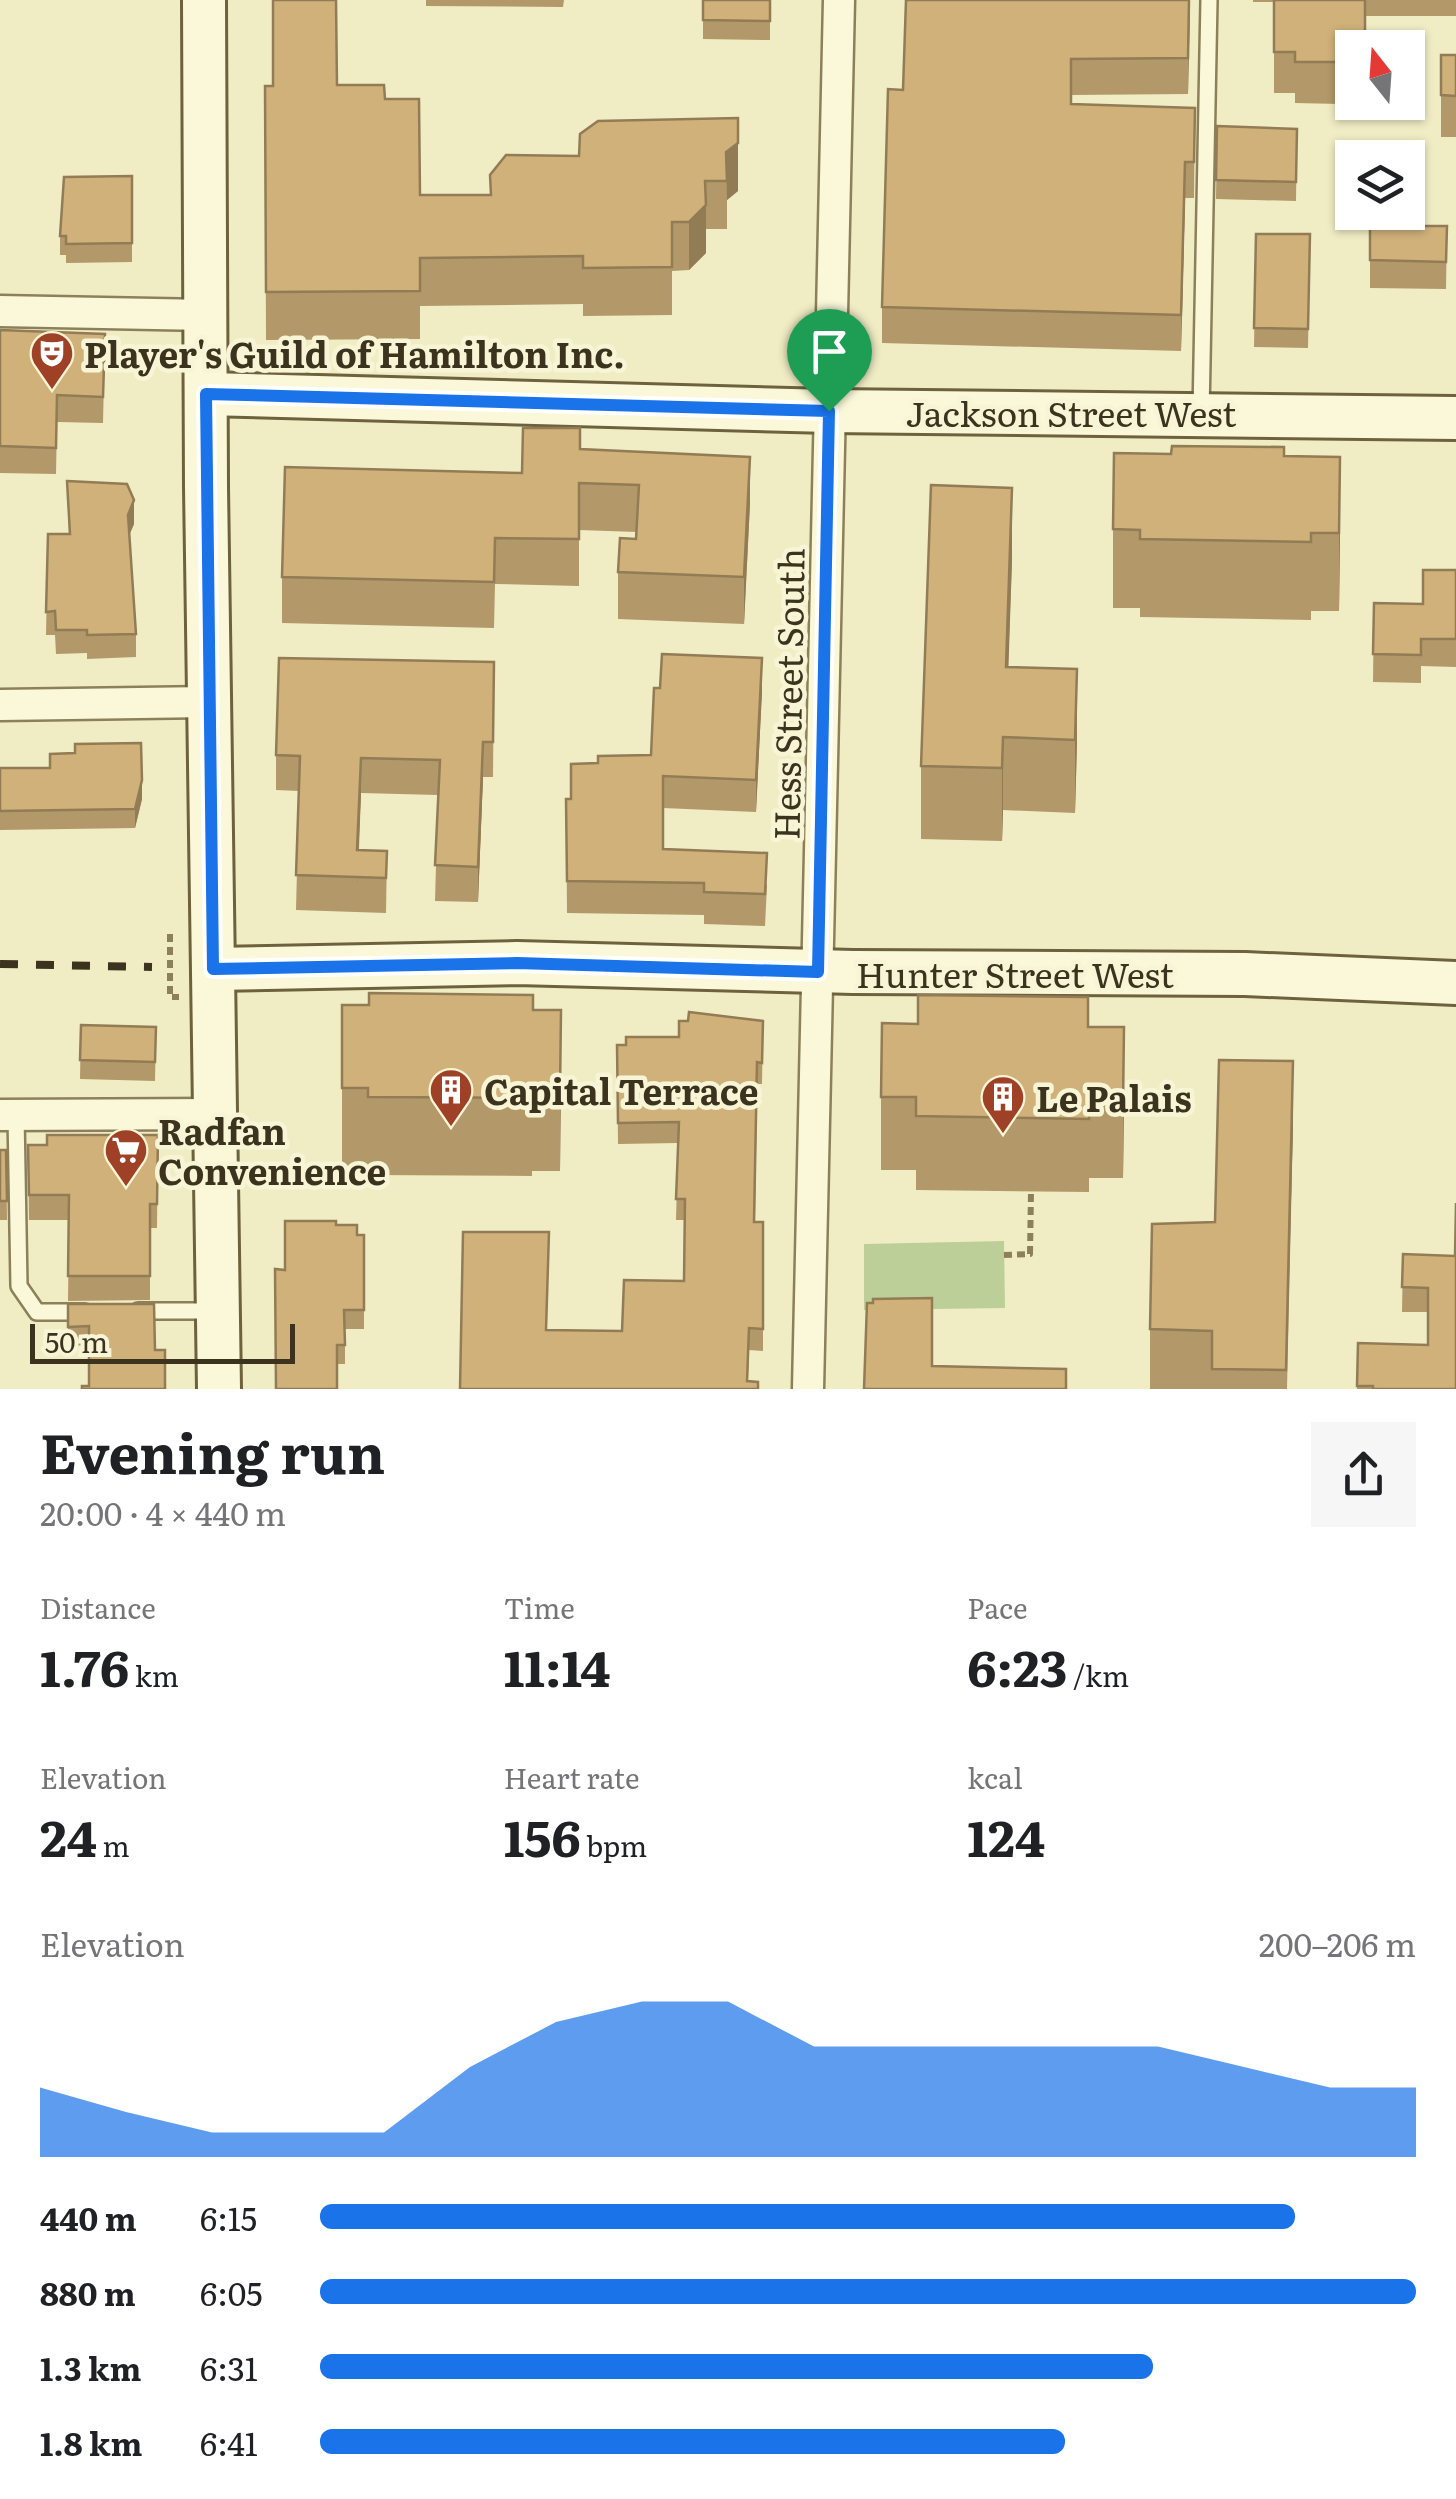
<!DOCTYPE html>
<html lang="en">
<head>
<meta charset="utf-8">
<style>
  body { margin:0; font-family:Literata,serif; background:#f6f6f6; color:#202124; height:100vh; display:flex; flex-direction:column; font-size:38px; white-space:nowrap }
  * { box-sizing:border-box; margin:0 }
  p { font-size:32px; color:#757577 }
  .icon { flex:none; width:55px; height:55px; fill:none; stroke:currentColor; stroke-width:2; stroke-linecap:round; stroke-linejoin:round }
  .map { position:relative; height:1389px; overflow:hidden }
  .drawer { display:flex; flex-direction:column; background:#fff; flex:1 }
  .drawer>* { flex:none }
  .needle { width:65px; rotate:343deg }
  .controls { position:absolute; left:1335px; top:30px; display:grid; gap:20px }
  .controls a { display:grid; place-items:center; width:90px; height:90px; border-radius:0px; background:#fff; box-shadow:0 2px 8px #0004; font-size:50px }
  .scale { position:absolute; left:30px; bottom:25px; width:265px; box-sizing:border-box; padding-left:10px; border:5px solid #3c331f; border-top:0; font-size:28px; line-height:35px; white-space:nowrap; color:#3c331f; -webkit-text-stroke:8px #f7f5d5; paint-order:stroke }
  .pin { position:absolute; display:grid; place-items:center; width:85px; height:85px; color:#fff; margin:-102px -42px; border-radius:50% 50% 50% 0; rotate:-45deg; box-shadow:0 0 10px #0007 }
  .pin .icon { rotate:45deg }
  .round { display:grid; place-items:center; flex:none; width:105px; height:105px; border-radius:0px; background:#f6f6f6 }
  .head { display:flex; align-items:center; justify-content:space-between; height:170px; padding:0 40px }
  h1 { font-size:55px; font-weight:700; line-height:75px }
  .stats { display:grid; grid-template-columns:repeat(3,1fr); gap:15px; height:170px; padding:10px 40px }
  .stats div { display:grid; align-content:center }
  .stats b { font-size:50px; font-weight:700 }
  .stats small { font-size:28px; font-weight:400 }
  .stats p { font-size:28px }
  .chart { height:280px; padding:20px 40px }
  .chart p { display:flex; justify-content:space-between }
  .chart svg { width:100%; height:180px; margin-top:10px; fill:#1a73e8; opacity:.7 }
  ul { padding:0 40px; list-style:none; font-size:32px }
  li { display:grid; grid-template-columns:160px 120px 1fr; align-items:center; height:75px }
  li i { height:25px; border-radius:12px; background:#1a73e8 }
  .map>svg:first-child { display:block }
  .green { fill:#bdcf98 }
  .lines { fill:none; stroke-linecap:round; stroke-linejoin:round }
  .lane-casing { stroke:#8c805a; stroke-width:20 }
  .street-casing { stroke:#8c805a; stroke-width:35 }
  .secondary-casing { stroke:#6e613d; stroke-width:48 }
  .path { stroke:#8c805a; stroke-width:6; stroke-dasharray:8 5; stroke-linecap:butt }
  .lane { stroke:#faf8d9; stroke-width:15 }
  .street { stroke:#faf8d9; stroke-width:30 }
  .secondary { stroke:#faf8d9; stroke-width:42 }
  .rail { stroke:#3c331f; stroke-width:8; stroke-dasharray:18 18; stroke-linecap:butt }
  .wall { fill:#b39869 }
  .shaded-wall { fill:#927c55 }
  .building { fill:#d0b17a; stroke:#927c55; stroke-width:2.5 }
  .route-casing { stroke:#fff; stroke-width:20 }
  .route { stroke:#1a73e8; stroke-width:12 }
  .labels { text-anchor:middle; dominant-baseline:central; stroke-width:9; stroke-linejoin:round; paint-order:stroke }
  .poi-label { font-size:35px; font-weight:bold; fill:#3c331f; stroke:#f7f5d5; text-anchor:start }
  .street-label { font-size:35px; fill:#3c331f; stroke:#f7f5d5 }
</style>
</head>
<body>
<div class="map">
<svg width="1456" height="1389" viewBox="0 0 1456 1389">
  <rect width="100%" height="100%" fill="#f0edc5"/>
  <path class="green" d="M1004 1241 1005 1308 864 1310V1244Z"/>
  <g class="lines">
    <g class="lane-casing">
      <g id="lane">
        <path d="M1201 413 1209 0"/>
        <path d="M16 1115 19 1286 37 1312H85"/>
        <path d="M138 1311H215"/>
      </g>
    </g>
    <g class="street-casing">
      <g id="street">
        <path d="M0 311 206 315"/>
        <path d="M0 705 209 702"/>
        <path d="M0 1115 216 1114"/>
        <path d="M808 1389 839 0"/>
      </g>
    </g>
    <g class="secondary-casing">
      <g id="secondary">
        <path d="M204 0 206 487 219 1389"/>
        <path d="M206 394 829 411 1456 418"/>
        <path d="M213 969 517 963 853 972 1245 974 1456 983"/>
      </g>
    </g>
    <g class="path">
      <path d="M170 934V997H179"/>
      <path d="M1004 1255 1030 1254 1031 1191"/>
    </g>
    <use href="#lane" class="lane"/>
    <use href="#street" class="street"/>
    <use href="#secondary" class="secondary"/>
    <path class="rail" d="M0 964 152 967"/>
  </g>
  <g class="wall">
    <path d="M426 0H564L563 7 426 6Z"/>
    <path d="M703 0H770V40L703 39Z"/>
    <path d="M906 0H1190L1188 94 1071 95V104L1195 108 1194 198H1185L1181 351 882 343V307L903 90Z"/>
    <path d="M1253 0H1456V16H1365L1352 48V93H1340V104L1295 103V93H1274V2H1253Z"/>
    <rect x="1441" y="55" width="15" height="82"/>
    <path d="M337 85 385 99 420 195H490L579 156 738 118V191L727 200V229H706V253L689 270 672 271V315L583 316V304L420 306V339L266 340 265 86Z"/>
    <path d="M1217 126 1297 129 1296 201 1216 199Z"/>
    <path d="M132 176V262L66 263V255H60V236Z"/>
    <path d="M1370 226H1447L1446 289 1370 288Z"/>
    <path d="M1256 234H1310L1308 348 1254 347Z"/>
    <path d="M0 330 105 334 103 423 57 422 56 474 0 473Z"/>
    <path d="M580 449 750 503 744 624 618 619V572L636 539 637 532 579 530V586L495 584 494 628 282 623V577Z"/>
    <path d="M1284 456 1340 535 1339 611H1311V620L1140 617V608H1113V529Z"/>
    <path d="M67 481 134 524 129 535 136 634V657L87 659V653L56 654 55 635H46L48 534H69Z"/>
    <path d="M1012 560 1008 667 1077 742 1075 813 1003 810 1002 841 921 839V766Z"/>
    <path d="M1456 570V667L1421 666V683L1373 682 1374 603 1423 604Z"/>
    <path d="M494 662 493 777H483L478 902 435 901 438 795 361 793 359 850 387 851 386 913 296 910 299 791 276 790V755Z"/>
    <path d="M660 688 762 691 756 812 663 808V849L767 885 765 926 704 924V915L567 913 566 799H571L598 763 651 755Z"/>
    <path d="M0 768 142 799 135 828 0 830Z"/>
    <path d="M342 1005 561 1010 560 1171H532V1176L368 1175V1166H342Z"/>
    <path d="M763 1021 762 1084H757L755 1222H763V1351L749 1350 748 1381 758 1389 547 1330 622 1331 684 1281 685 1220H676L678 1143 618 1144 617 1045H626Z"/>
    <path d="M81 1025 156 1027 155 1081 80 1079Z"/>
    <path d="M1088 1027 1124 1101 1123 1178H1089V1192L916 1190V1170H881V1097Z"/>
    <path d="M1293 1126 1287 1389H1150V1329L1215 1222Z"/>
    <path d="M158 1135 157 1228H150V1300L68 1301 69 1220H29L28 1145H47Z"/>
    <path d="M0 1150H6L7 1220H0Z"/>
    <path d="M336 1225 357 1235H364V1329H345V1364H337L285 1270Z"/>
    <path d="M1403 1254 1455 1256 1456 1389H1357L1358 1343 1428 1345V1312H1402Z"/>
    <path d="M68 1304 155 1350 89 1386V1345L68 1346Z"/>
  </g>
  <g class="shaded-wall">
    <path d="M1189 0H1190L1188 94V58Z"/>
    <path d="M738 143V191L727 200 726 152Z"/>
    <path d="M1185 162V198L1181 351V315Z"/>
    <path d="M706 205V253L689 270V222Z"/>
    <path d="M750 457V503L744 624V577Z"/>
    <path d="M1340 457V535L1339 611V533Z"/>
    <path d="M1012 488V560L1006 740V667Z"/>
    <path d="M134 500V524L128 538V515Z"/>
    <path d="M762 658V691L756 812V780Z"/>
    <path d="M1077 669V742L1075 813V740Z"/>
    <path d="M1003 737V810L1002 841V768Z"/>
    <path d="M483 742V777L478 902V867Z"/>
    <path d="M361 758V793L357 885V850Z"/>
    <path d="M142 780V799L135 828V809Z"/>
    <path d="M561 1010V1089L560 1171V1093Z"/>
    <path d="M1124 1027V1101L1123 1178V1105Z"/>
    <path d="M1293 1061V1126L1286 1389Z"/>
  </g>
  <g class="building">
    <path d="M273 0H336L337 85H384L385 99H419L420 195H491L490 175 506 155 579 156 580 134 598 121 738 118V143L726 152 727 181H705L706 205 689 222H672V267L583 268V256L420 258V291L266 292 265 86H273Z"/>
    <path d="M703 0H770V21L703 20Z"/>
    <path d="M906 0H1189L1188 58 1071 59V104L1195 108 1194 162H1185L1181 315 882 307 888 89 903 90Z"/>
    <path d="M1274 0H1365V48H1352V52H1340V62H1295V52H1274Z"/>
    <path d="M1441 55H1456V96L1441 95Z"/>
    <path d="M1217 126 1297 129 1296 182 1216 180Z"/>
    <path d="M132 176V243L66 244V236H60L64 177Z"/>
    <path d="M1370 226H1447L1446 262 1370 260Z"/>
    <path d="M1256 234H1310L1308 329 1254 328Z"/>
    <path d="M0 330 105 334 103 397 57 395 56 448 0 446Z"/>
    <path d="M523 428H580V449L750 457 744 577 618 572 620 538 636 539 639 485 579 483V539L495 538 494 582 282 577 285 467 522 473Z"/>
    <path d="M1172 446 1284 447V456L1340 457 1339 533H1311V542L1140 539V530L1113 529 1114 453 1171 454Z"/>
    <path d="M67 481 127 484 134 500 128 515 136 634 87 635V630H56L55 611 46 612 48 534H70Z"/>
    <path d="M931 485 1012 488 1006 667 1077 669 1075 740 1003 737 1002 768 921 766Z"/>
    <path d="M1423 570H1456V639H1421V655L1373 654 1374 603 1423 604Z"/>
    <path d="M662 654 762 658 756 780 663 776V849L767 853 765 894 704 892V883L567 881 566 799H571V764L598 763V756L651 755 654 688H660Z"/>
    <path d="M279 658 494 662 493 742H483L478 867 435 865 440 760 361 758 357 850 387 851 386 878 296 875 300 756 276 755Z"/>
    <path d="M141 743 142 780 135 809 0 811V768H50V754L75 753V744Z"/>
    <path d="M369 993 533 995V1010H561L560 1093H532V1098L368 1097V1088H342V1005H369Z"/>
    <path d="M918 995 1088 997V1027H1124L1123 1105 1089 1104V1119L916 1116V1097H881L882 1023 918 1024Z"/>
    <path d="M689 1012 763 1021 762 1063 757 1062 754 1222H763V1329L749 1328 747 1381 758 1382V1389H460L463 1232H549L546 1330 622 1331 624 1280 684 1281 685 1199H676L679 1122 618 1123 617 1045H626V1037H679V1021H688Z"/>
    <path d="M81 1025 156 1027 155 1062 80 1060Z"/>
    <path d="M1219 1060 1293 1061 1286 1370 1212 1369V1331L1150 1329 1152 1224 1215 1222Z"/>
    <path d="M47 1135H158L157 1204H150V1276H68L69 1195H29L28 1145H47Z"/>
    <path d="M0 1150H6L7 1201H0Z"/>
    <path d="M1456 1203V1389H1373V1386H1357L1358 1343 1428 1345V1288L1402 1287 1403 1254 1455 1256Z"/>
    <path d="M285 1221H336V1225H357V1235H364V1310H344L345 1345H337V1389H276L275 1269 285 1270Z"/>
    <path d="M932 1298V1366L1066 1369V1389H864L867 1303H873V1299Z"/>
    <path d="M68 1304H154L155 1350H165V1389H82V1386H89V1326L68 1327Z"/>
  </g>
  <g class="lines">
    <g class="route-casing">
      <path id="route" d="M206 394 829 411 818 972 517 963 213 969Z"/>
    </g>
    <use href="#route" class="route"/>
  </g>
  <defs>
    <g id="theatre-pin" transform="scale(2.25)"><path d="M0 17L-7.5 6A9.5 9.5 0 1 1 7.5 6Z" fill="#9e4127" stroke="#f7f5d5"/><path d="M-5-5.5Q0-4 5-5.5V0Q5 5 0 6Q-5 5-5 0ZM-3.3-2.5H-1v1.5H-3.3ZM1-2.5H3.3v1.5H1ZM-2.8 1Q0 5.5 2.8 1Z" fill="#fff"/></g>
    <g id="building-pin" transform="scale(2.25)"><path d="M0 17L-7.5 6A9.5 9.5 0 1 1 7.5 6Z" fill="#9e4127" stroke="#f7f5d5"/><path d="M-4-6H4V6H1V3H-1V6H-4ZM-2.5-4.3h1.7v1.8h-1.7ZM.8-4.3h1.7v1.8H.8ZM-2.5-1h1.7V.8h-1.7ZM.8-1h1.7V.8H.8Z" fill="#fff"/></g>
    <g id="supermarket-pin" transform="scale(2.25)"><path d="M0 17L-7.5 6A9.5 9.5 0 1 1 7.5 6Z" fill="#9e4127" stroke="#f7f5d5"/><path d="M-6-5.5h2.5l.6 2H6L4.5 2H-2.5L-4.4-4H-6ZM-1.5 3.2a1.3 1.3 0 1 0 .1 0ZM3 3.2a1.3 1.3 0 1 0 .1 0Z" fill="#fff"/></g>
  </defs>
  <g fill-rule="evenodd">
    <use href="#theatre-pin" x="52" y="353"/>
    <use href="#building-pin" x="451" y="1090"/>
    <use href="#building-pin" x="1003" y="1097"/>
    <use href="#supermarket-pin" x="126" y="1150"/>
  </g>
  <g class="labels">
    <g class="poi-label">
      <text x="84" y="353">Player's Guild of Hamilton Inc.</text>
      <text x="484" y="1090">Capital Terrace</text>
      <text x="1036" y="1097">Le Palais</text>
      <text x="158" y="1130">Radfan<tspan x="158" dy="40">Convenience</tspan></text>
    </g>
    <g class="street-label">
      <text x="1071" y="412">Jackson Street West</text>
      <text transform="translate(787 694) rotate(-89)">Hess Street South</text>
      <text x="1015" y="973">Hunter Street West</text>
    </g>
  </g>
</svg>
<div class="controls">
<a><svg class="needle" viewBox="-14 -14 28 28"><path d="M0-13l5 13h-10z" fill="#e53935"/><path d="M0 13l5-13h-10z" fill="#757577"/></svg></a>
<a><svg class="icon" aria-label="layers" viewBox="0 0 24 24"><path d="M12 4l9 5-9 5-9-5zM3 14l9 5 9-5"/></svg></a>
</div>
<div class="scale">50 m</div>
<div class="pin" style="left:829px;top:411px;background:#1e9e55"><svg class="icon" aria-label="arrive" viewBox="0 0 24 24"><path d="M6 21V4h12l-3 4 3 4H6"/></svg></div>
</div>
<section class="drawer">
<div class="head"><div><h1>Evening run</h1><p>20:00 · 4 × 440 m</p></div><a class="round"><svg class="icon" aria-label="share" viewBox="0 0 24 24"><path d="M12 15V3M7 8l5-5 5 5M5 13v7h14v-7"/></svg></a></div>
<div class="stats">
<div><p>Distance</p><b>1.76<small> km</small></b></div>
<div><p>Time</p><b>11:14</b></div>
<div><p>Pace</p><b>6:23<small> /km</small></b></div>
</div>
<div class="stats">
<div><p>Elevation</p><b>24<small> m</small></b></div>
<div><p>Heart rate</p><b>156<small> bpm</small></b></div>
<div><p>kcal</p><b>124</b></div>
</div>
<div class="chart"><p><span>Elevation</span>200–206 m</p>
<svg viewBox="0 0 160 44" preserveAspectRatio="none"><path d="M0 44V27L10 33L20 38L30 38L40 38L50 22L60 11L70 6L80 6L90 17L100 17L110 17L120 17L130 17L140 22L150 27L160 27V44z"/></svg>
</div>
<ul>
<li><b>440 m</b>6:15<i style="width:89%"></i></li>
<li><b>880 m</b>6:05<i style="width:100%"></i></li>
<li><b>1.3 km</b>6:31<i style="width:76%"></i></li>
<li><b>1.8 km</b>6:41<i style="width:68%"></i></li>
</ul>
</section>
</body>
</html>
